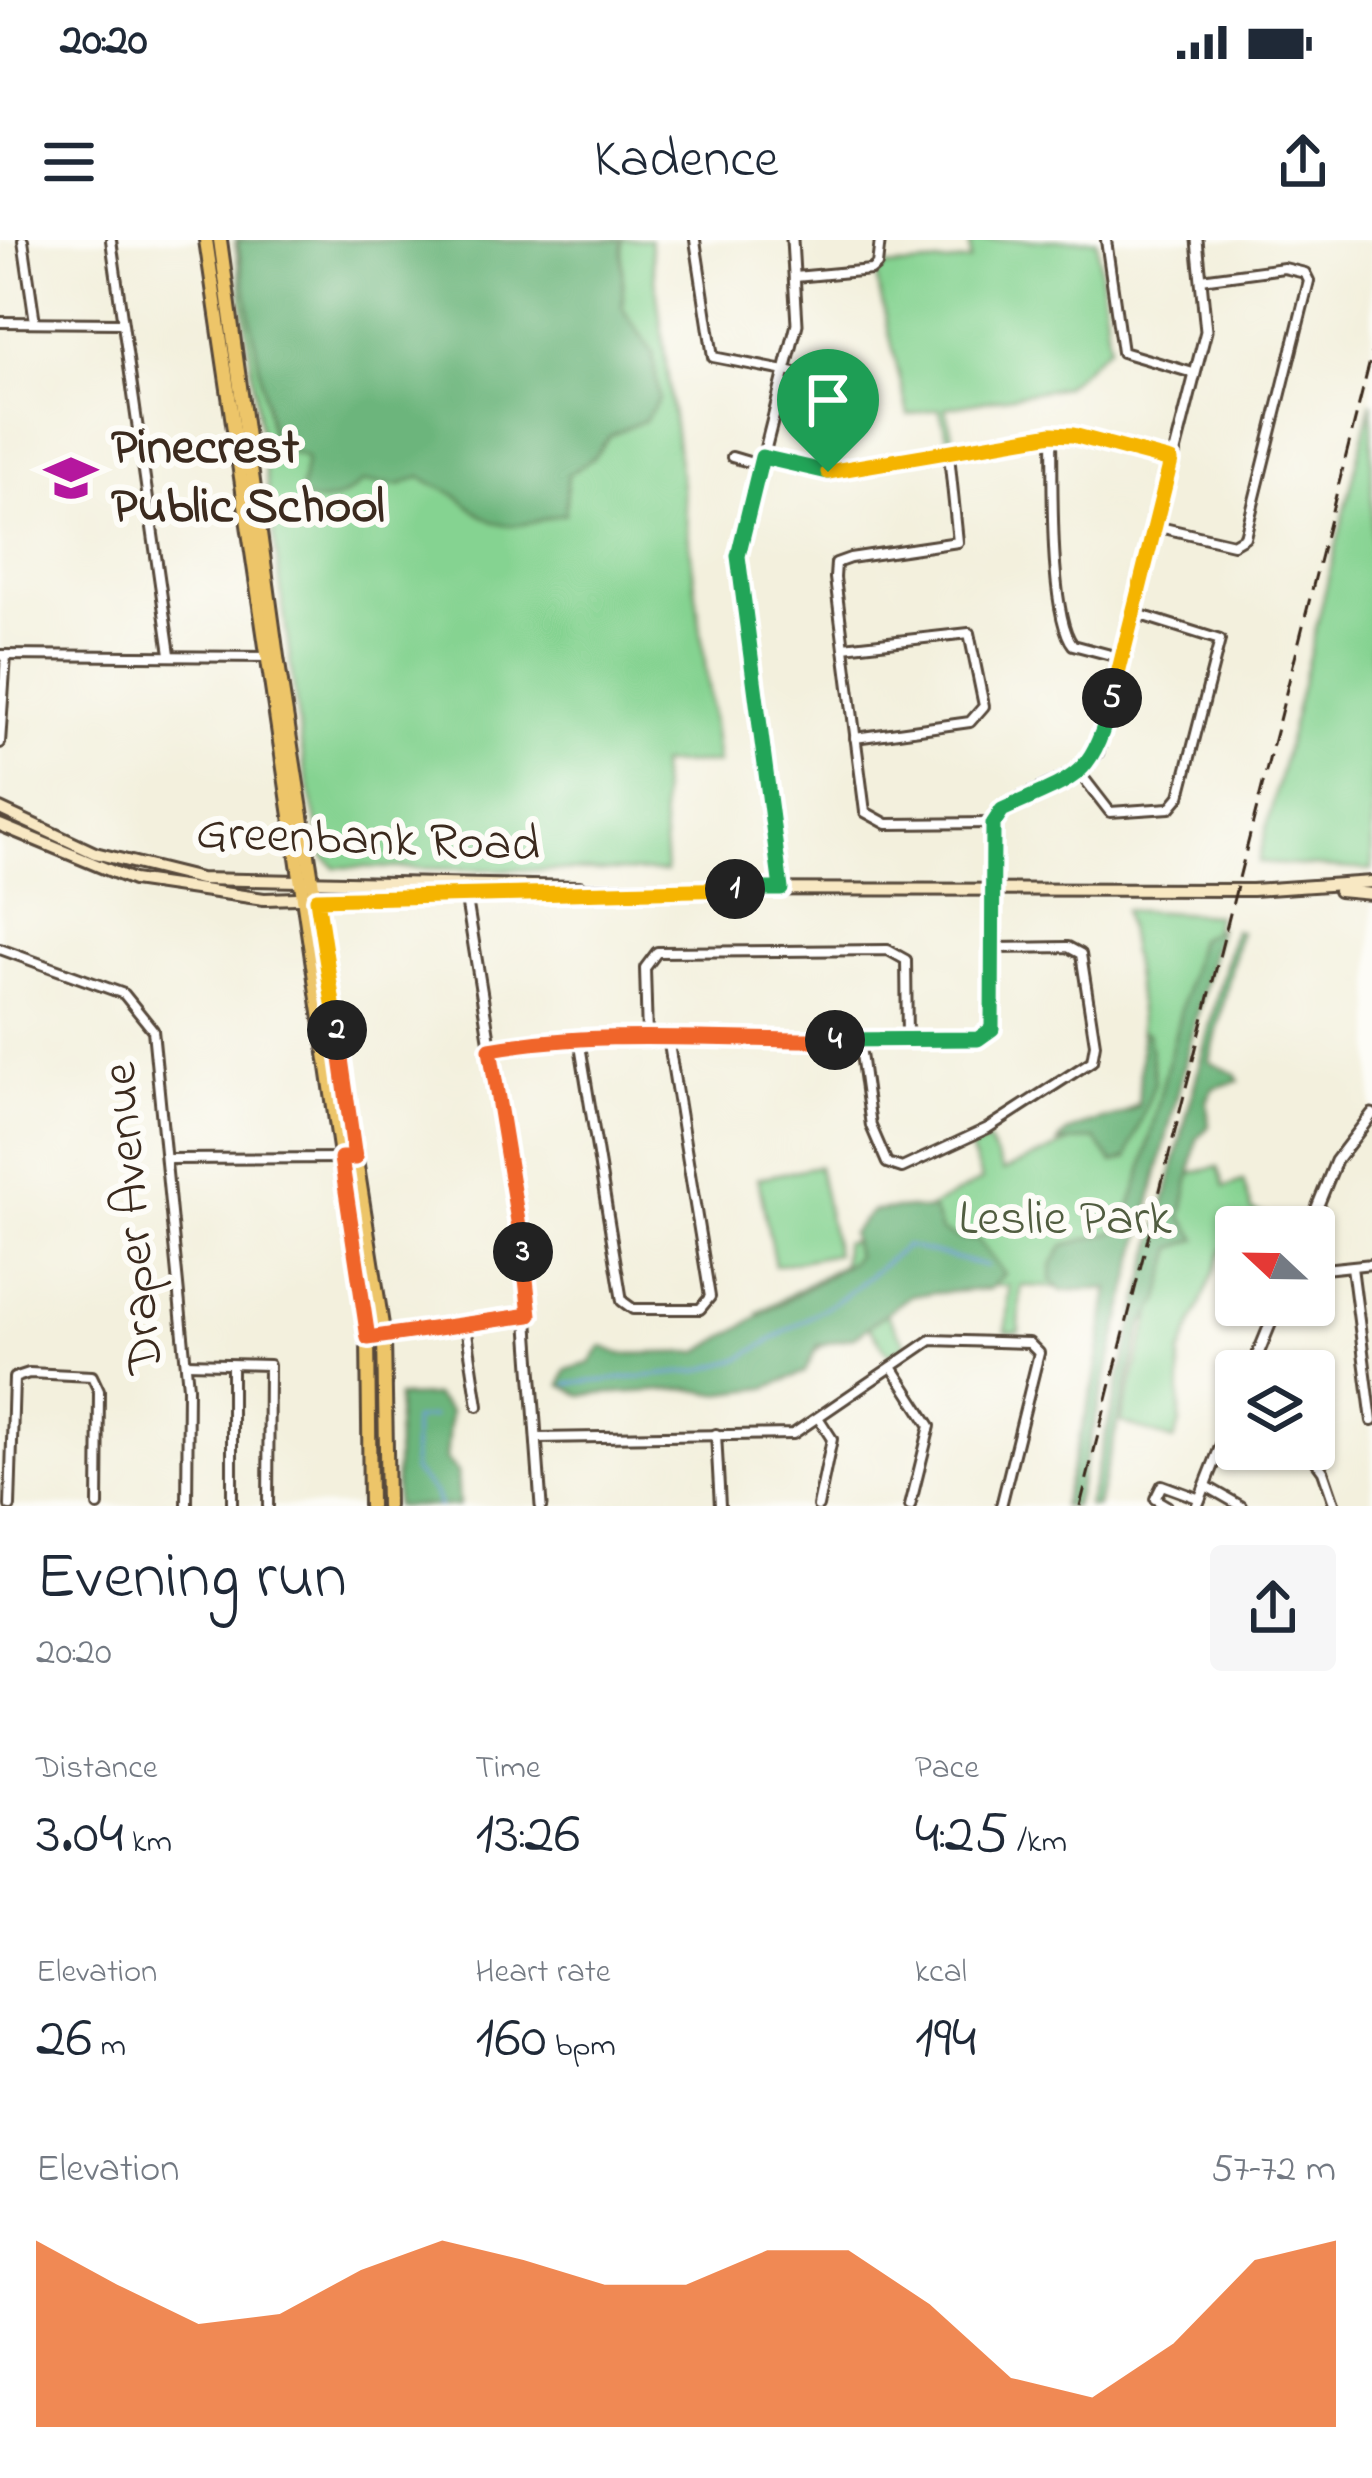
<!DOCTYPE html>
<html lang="en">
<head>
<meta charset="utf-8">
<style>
  body { margin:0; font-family:"Indie Flower",sans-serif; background:#f6f6f7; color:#1f2937; height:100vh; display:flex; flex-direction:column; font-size:45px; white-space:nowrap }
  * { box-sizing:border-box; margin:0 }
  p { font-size:39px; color:#747a83 }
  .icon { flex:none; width:66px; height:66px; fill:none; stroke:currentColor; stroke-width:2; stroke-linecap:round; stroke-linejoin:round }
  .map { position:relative; height:1266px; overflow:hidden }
  .drawer { display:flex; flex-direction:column; background:#fff; flex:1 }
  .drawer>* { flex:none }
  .needle { width:78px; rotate:292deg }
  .fabs { position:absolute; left:1215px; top:966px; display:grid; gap:24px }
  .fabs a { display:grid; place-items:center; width:120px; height:120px; border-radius:12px; background:#fff; box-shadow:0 3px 9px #0004; font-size:60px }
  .pin { position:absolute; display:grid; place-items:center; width:102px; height:102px; color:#fff; margin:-123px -51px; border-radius:50% 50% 50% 0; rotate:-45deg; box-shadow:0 0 12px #0007 }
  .pin .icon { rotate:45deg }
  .km { position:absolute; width:60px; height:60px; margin:-30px; border-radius:50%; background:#222; color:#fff; font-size:33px; line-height:60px; text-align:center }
  .round { display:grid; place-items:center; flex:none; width:126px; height:126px; border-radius:12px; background:#f6f6f7 }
  .overview { display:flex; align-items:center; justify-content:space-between; height:204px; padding:0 36px }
  h1 { font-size:66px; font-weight:600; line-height:90px }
  .figures { display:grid; grid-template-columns:repeat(3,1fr); gap:18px; height:204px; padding:12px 36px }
  .figures div { display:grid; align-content:center }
  .figures b { font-size:60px; font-weight:600 }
  .figures small { font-size:33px; font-weight:400 }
  .figures p { font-size:33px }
  .chart { height:336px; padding:24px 36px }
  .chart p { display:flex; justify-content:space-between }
  .chart svg { width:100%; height:216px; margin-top:12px; fill:#ea580c; opacity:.7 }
  .status { display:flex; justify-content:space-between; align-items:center; height:84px; padding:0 60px; background:#fff; direction:ltr }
  .status svg { height:33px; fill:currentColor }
  header { display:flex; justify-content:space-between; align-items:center; height:156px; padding:0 36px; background:#fff; font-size:54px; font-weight:600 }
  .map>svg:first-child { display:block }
  .green { fill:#85d391; stroke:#607e58; stroke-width:3 }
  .forest { fill:#6cb57b; stroke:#54704c; stroke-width:3 }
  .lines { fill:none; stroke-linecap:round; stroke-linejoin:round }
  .stream { stroke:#6c9cd5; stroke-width:3 }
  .minor-casing { stroke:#57483b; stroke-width:14 }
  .tertiary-casing { stroke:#57483b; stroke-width:15 }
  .secondary-casing { stroke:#57483b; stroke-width:16 }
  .primary-casing { stroke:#57483b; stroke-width:18 }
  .minor { stroke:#fff; stroke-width:8 }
  .tertiary { stroke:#fff; stroke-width:9 }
  .secondary { stroke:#f8e8c3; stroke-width:10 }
  .primary { stroke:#edc569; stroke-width:12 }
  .rail { stroke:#3b2a1e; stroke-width:3; stroke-dasharray:18 9; stroke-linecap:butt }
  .split-1-casing { stroke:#fff; stroke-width:24 }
  .split-2-casing { stroke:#fff; stroke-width:24 }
  .split-3-casing { stroke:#fff; stroke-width:24 }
  .split-4-casing { stroke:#fff; stroke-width:24 }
  .split-5-casing { stroke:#fff; stroke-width:24 }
  .split-6-casing { stroke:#fff; stroke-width:24 }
  .split-1 { stroke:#22a559; stroke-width:15 }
  .split-2 { stroke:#f5b400; stroke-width:15 }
  .split-3 { stroke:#f0652b; stroke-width:15 }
  .split-4 { stroke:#f0652b; stroke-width:15 }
  .split-5 { stroke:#22a559; stroke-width:15 }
  .split-6 { stroke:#f5b400; stroke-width:15 }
  .labels { text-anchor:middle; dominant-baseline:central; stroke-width:12; stroke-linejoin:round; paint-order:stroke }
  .poi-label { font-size:51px; font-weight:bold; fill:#3b2a1e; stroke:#fdfcf7; text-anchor:start }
  .street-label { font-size:51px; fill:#3b2a1e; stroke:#fdfcf7 }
  .park-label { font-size:51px; fill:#515d40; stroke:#fdfcf7 }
</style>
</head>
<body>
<div class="status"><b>20:20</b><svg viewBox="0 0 49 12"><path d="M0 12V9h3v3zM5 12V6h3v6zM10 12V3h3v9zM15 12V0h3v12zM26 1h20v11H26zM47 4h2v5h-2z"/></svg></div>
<header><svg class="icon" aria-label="menu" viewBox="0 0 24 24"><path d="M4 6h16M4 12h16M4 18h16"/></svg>Kadence<svg class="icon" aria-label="share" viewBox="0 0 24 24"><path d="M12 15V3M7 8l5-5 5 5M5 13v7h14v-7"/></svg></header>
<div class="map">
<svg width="1372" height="1266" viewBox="0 0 1372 1266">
  <rect width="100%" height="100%" fill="#fdfcf7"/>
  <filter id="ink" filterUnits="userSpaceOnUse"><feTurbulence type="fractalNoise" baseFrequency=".00833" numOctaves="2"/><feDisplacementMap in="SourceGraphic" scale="24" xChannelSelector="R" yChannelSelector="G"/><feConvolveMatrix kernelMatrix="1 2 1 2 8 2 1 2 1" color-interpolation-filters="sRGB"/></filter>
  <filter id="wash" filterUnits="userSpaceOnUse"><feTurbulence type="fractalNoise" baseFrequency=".004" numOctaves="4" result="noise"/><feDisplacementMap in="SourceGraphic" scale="48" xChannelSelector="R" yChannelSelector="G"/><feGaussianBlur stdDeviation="2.7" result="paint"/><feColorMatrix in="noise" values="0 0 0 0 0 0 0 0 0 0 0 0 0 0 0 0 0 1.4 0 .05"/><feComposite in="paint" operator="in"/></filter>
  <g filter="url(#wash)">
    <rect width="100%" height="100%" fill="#f3f0dd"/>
    <g class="green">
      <path d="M235 0H650L718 523 659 524 666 632 335 627 325 618 304 526Z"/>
      <path d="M1097 0 1109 106 1063 147 945 168 954 201 949 202 939 169 908 175 876 36 885 27 970 21V2L983 0Z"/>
      <path d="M1372 161V630L1258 623Z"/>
      <path d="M1124 670 1217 675 1116 1050 1021 1046 1019 1092H1006L1009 1046 917 1043 882 1067 906 1104 889 1115 864 1079 779 1134 758 1073 843 1024 844 1003 883 993 982 940 970 910 988 901 1003 931 1104 888 1138 863C1148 801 1134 732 1124 670Z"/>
      <path d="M818 926 836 1014 775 1026 758 938Z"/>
      <path d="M1218 927 1225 947 1243 941 1252 970 1295 987H1236V1014L1223 1009 1180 1115V1184L1174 1201 1121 1182 1191 933Z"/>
    </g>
    <g class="forest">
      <path d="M237 0H622L623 69 653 113 659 159 645 180 610 196 593 218 568 235 565 274C514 286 503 297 462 260 450 249 433 247 421 236L400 245 363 242C344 258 324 269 300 256L306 218 275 205 271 194Z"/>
      <path d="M1219 688 1074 1266H1061L1094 1143 1109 1048 1061 1051 1051 1040 1052 1025 1064 1005 1122 990 1140 938 1198 699Z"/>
      <path d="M1234 690 1240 692 1210 822 1236 834 1239 841 1213 848 1207 861 1209 886 1197 899 1182 977 1198 999 1174 1008 1159 1062 1143 1085 1097 1266H1087Z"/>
      <path d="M1142 792 1148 793 1155 842 1127 918 1113 923 1095 899 1058 903C1069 881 1114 883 1138 866Z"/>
      <path d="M911 968 934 971 941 991 961 1000 977 999 1004 1034 990 1049 911 1055 854 1097 818 1105 805 1132 766 1148 717 1154 689 1149 581 1155 561 1145 566 1130 590 1123 602 1106 621 1114 699 1112 851 1022 856 1016 851 993 872 971Z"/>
      <path d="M434 1156 450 1172 446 1220 457 1232 459 1266H395L398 1157Z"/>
    </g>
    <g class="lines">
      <g class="stream">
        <path d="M567 1144 699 1131 740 1119 843 1057 906 1006 987 1026"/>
        <path d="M433 1177 413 1180V1231L435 1253 439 1266"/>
      </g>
    </g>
  </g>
  <g filter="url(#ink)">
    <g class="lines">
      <g class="minor-casing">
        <g id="minor">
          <path d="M23 0 35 82"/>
          <path d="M111 0 170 414"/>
          <path d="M695 0 713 117 826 139 841 132"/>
          <path d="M1106 0 1122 112 1193 133"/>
          <path d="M795 37 871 30 877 25 880 0"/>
          <path d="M0 82 121 83"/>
          <path d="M1052 194C1053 238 1049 376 1073 405L1122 418"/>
          <path d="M949 215 958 302 850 318 836 323 835 338 865 572 887 584 993 583"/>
          <path d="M732 217 759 225"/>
          <path d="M762 217 828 232 1052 194 1171 221"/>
          <path d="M1155 286 1233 304 1245 297 1309 41 1305 33 1284 28 1201 39"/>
          <path d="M844 407 969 393 984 466 970 482 855 498"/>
          <path d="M0 415 270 417"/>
          <path d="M0 503 6 415"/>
          <path d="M1079 532 1110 572 1170 568 1180 556 1220 400 1134 373"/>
          <path d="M0 709 124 754 153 790 188 1147 187 1266"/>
          <path d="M647 797 645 728 657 712 888 710 906 720 907 798"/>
          <path d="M579 799 622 1061 633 1069H700L710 1057 668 798"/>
          <path d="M859 799 871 886 887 923 902 928 988 888 1092 821 1095 804 1081 714 1068 707 995 708"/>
          <path d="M168 919 355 918"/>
          <path d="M1352 1027 1372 1181"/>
          <path d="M1314 1030 1372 1024"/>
          <path d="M466 1086 478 1166"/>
          <path d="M186 1123 269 1125 268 1266"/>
          <path d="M892 1127 930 1186 910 1266"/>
          <path d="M716 1194 720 1266"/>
          <path d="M537 1198 793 1194 931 1100 1029 1103 1039 1113 1001 1266"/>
          <path d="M1307 1209 1323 1231 1335 1266"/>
          <path d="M1206 1246 1241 1266"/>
          <path d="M10 1266 14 1138 29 1133 92 1136 99 1151 98 1266"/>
          <path d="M232 1266V1125"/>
          <path d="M818 1266 832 1199 819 1179"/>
          <path d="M1167 1266 1155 1259 1162 1245 1200 1259"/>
        </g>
      </g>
      <g class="tertiary-casing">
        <g id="tertiary">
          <path d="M781 649 738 316 797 84 792 0"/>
          <path d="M466 656 522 1003 541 1266"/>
          <path d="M490 809 543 800 647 797 978 799 992 789 993 583C1006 553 1075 544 1098 512L1206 91 1197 0"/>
          <path d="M1309 987 1336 921 1372 874"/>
          <path d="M368 1098 530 1075"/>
          <path d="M1251 1131 1278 1065"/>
          <path d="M1197 1266 1236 1168"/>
        </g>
      </g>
      <g class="secondary-casing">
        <g id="secondary">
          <path d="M0 569 95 613 200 639 580 647"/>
          <path d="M0 585 133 640 264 659 601 649 1252 650 1372 642"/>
          <path d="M1339 651 1372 654"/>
        </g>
      </g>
      <g class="primary-casing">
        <g id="primary">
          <path d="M206 0 368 1098 370 1266"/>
          <path d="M220 0 277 417 384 1098 387 1266"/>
        </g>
      </g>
      <use href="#minor" class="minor"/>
      <use href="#tertiary" class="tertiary"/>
      <use href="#secondary" class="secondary"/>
      <use href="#primary" class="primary"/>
      <path class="rail" d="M1080 1266 1372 113"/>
    </g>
  </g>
  <g class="lines" filter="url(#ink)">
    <g class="split-1-casing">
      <path id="split-1" d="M735 649H781L738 316 762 217 828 232"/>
    </g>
    <g class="split-2-casing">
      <path id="split-2" d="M337 790 317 659 735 649"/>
    </g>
    <g class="split-3-casing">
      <path id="split-3" d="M337 790 355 918H341L368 1098 530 1075 523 1012"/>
    </g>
    <g class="split-4-casing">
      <path id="split-4" d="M523 1012 490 809C604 789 720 801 835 800"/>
    </g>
    <g class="split-5-casing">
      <path id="split-5" d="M835 800 978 799 992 789 993 584 1002 570C1076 536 1091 541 1112 458"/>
    </g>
    <g class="split-6-casing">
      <path id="split-6" d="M828 232 1052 194 1073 195 1171 221 1112 458"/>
    </g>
    <use href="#split-1" class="split-1"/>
    <use href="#split-2" class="split-2"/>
    <use href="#split-3" class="split-3"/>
    <use href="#split-4" class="split-4"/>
    <use href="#split-5" class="split-5"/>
    <use href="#split-6" class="split-6"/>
  </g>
  <defs>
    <g id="school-bare" transform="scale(4.14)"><path d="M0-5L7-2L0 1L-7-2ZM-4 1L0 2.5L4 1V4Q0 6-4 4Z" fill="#b5179e" stroke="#fdfcf7" stroke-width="2.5" paint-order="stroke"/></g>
  </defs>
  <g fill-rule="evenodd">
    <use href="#school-bare" x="71" y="238"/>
  </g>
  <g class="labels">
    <g class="poi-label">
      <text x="111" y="209">Pinecrest<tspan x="111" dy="59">Public School</tspan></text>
    </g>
    <g class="street-label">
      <text transform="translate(368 601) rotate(2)">Greenbank Road</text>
      <text transform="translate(135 978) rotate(-95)">Draper Avenue</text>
    </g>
    <g class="park-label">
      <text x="1065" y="980">Leslie Park</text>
    </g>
  </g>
</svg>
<div class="fabs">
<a><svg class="needle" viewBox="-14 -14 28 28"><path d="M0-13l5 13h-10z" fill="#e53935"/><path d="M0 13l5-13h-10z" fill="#747a83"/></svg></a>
<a><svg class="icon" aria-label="layers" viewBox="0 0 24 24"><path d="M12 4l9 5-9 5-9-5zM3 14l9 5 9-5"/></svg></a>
</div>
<div class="pin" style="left:828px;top:232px;background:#1e9e55"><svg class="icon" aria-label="arrive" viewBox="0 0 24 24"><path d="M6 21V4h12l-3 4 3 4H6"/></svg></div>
<b class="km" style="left:735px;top:649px">1</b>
<b class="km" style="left:337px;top:790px">2</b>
<b class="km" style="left:523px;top:1012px">3</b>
<b class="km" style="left:835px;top:800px">4</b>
<b class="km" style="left:1112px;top:458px">5</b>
</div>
<section class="drawer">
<div class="overview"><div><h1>Evening run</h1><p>20:20</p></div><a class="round"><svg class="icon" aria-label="share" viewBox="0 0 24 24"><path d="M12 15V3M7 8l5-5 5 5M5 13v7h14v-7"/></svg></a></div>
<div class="figures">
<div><p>Distance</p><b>3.04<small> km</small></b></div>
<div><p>Time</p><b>13:26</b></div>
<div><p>Pace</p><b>4:25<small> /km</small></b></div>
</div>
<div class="figures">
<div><p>Elevation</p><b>26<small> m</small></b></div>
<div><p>Heart rate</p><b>160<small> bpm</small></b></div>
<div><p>kcal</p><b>194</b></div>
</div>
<div class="chart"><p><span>Elevation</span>57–72 m</p>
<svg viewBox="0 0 160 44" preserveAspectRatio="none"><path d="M0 44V6L10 15L20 23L30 21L40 12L50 6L60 10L70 15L80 15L90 8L100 8L110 19L120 34L130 38L140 27L150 10L160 6V44z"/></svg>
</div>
</section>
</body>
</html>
